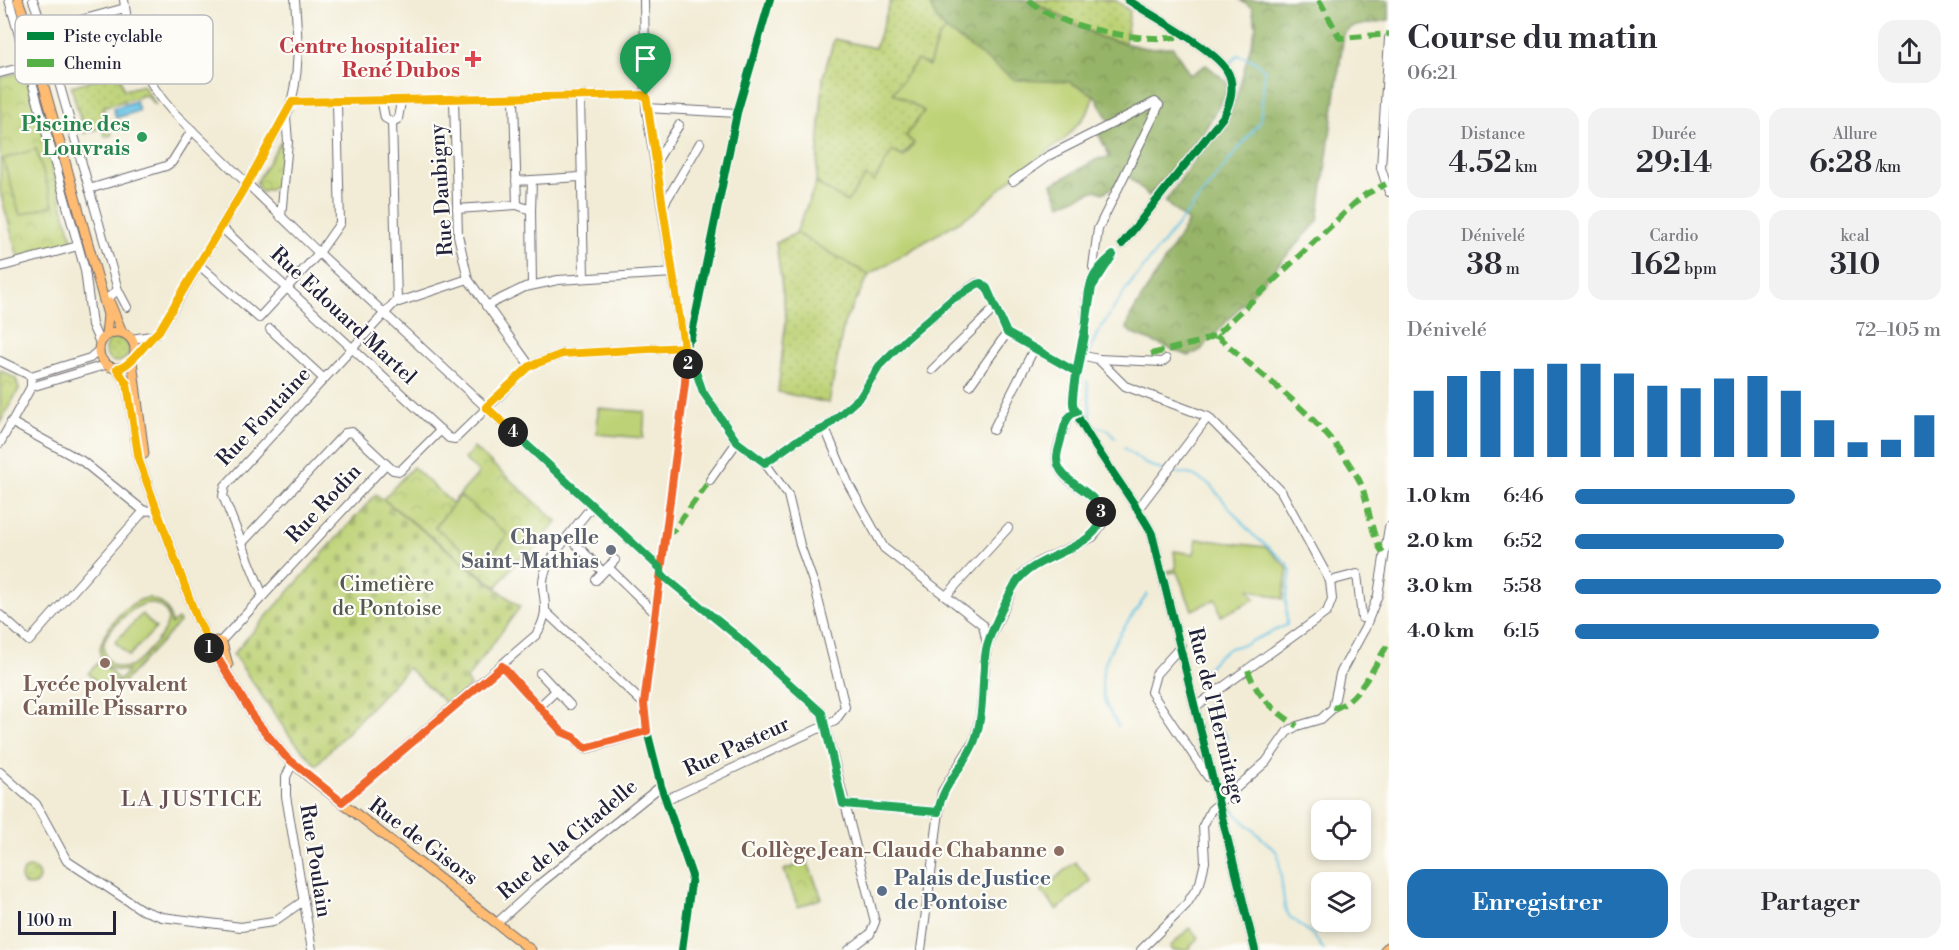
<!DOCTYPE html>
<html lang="fr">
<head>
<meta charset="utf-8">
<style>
  body { margin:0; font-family:"Libre Bodoni",serif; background:#f2f2f3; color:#2b2b33; height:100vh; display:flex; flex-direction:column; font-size:22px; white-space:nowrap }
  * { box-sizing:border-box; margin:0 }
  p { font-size:20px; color:#7c7c81 }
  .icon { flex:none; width:33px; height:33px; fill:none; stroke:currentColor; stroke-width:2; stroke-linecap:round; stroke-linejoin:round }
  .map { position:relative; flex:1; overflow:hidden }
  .details { display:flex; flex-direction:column; background:#fff; width:570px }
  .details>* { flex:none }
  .controls { position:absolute; left:1311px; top:800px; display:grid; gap:12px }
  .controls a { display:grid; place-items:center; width:60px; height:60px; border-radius:12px; background:#fff; box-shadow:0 3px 9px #0003; font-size:30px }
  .scale { position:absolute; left:18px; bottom:15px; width:98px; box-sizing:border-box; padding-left:6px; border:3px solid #22223b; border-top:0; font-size:16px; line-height:21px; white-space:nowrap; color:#22223b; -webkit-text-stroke:4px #fdfcf7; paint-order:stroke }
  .pin { position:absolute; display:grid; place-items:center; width:51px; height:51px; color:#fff; margin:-62px -26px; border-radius:50% 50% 50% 0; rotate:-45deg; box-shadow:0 0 6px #0007 }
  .pin .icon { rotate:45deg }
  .km { position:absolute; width:30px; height:30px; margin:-15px; border-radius:50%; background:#222; color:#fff; font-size:16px; line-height:30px; text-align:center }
  .round { display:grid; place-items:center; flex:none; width:63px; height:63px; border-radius:18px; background:#f2f2f3 }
  .overview { display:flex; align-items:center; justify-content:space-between; height:102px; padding:0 18px }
  h1 { font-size:33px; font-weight:600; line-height:45px }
  .figures { display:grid; grid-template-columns:repeat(3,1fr); gap:9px; height:102px; padding:6px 18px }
  .figures div { display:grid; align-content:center; border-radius:15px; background:#f2f2f3; text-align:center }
  .figures b { font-size:30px; font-weight:600 }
  .figures small { font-size:16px; font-weight:400 }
  .figures p { font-size:16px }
  .chart { height:168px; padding:12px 18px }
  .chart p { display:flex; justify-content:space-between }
  .chart svg { width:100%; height:108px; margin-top:6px; stroke:#1f6fb2; stroke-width:6 }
  .cta { display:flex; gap:12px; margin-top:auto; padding:12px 18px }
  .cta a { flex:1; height:69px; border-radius:18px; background:#1f6fb2; color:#fff; font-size:24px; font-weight:600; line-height:69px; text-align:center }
  .cta a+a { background:#f2f2f3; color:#2b2b33 }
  ul { padding:0 18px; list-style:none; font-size:20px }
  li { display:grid; grid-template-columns:96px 72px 1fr; align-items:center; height:45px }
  li i { height:15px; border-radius:8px; background:#1f6fb2 }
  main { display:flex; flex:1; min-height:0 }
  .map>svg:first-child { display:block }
  .grass { fill:url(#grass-dots); stroke:#707a58; stroke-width:1.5 }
  .forest { fill:url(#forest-crowns); stroke:#5c6b51; stroke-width:1.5 }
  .cemetery { fill:url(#cemetery-stones); stroke:#707a58; stroke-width:1.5 }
  .park { fill:url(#park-crowns); stroke:#707a58; stroke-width:1.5 }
  .garden { fill:#bdd276; stroke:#707a58; stroke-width:1.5; fill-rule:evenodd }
  .water { fill:#66c3e4; stroke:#447290; stroke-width:1.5 }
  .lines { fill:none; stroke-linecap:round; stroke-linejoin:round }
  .stream { stroke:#66c3e4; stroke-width:2 }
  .minor-casing { stroke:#6b6971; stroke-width:10 }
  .major-casing { stroke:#6b6971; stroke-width:11 }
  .minor { stroke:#fff; stroke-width:8 }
  .major { stroke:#febb71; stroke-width:9 }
  .quiet { stroke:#55b146; stroke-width:6; stroke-dasharray:12 6; stroke-linecap:butt }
  .cycleway-casing { stroke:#fdfcf7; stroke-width:11 }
  .cycleway { stroke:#00873e; stroke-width:8 }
  .split-1-casing { stroke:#fff; stroke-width:12 }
  .split-2-casing { stroke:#fff; stroke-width:12 }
  .split-3-casing { stroke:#fff; stroke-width:12 }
  .split-4-casing { stroke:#fff; stroke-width:12 }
  .split-5-casing { stroke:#fff; stroke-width:12 }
  .split-1 { stroke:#f5b400; stroke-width:8 }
  .split-2 { stroke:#f0652b; stroke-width:8 }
  .split-3 { stroke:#22a559; stroke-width:8 }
  .split-4 { stroke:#22a559; stroke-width:8 }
  .split-5 { stroke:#f5b400; stroke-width:8 }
  .health-dot { fill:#e0444e; stroke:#fdfcf7; stroke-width:2 }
  .leisure-dot { fill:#2e9e5b; stroke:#fdfcf7; stroke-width:2 }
  .worship-dot { fill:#6b7280; stroke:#fdfcf7; stroke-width:2 }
  .education-dot { fill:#8d6e63; stroke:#fdfcf7; stroke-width:2 }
  .service-dot { fill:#5c6f8a; stroke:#fdfcf7; stroke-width:2 }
  .labels { text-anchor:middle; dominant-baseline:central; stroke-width:4.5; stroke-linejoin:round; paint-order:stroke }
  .health-label { font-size:21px; font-weight:bold; fill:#be3a42; stroke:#fdfcf7; text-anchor:end }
  .leisure-label { font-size:21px; font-weight:bold; fill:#27864d; stroke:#fdfcf7; text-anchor:end }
  .street-label { font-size:21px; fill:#22223b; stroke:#fdfcf7 }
  .worship-label { font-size:21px; font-weight:bold; fill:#5b616d; stroke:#fdfcf7; text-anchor:end }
  .park-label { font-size:21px; fill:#50574d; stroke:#fdfcf7 }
  .education-label { font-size:21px; font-weight:bold; fill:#785e54; stroke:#fdfcf7 }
  .service-label { font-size:21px; font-weight:bold; fill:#4e5e75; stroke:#fdfcf7; text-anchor:start }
  .neighbourhood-label { font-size:22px; letter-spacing:1.5px; fill:#664d51; stroke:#fdfcf7 }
  .key { fill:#fdfcf7; stroke:#bbbbbf; stroke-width:1.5 }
  .key-label { font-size:16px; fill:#22223b }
</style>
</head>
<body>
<main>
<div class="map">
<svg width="1389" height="950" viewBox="0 0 1389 950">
  <defs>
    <pattern id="grass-dots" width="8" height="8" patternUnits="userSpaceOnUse" patternTransform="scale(1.5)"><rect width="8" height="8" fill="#bdd276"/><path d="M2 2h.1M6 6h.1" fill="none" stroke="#a2b467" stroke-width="1.8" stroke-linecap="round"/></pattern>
    <pattern id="forest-crowns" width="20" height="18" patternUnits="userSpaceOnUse" patternTransform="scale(1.5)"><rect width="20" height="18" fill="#96b467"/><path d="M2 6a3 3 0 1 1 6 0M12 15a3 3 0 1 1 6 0" fill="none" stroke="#7a9256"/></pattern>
    <pattern id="cemetery-stones" width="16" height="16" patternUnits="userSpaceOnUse" patternTransform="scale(1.5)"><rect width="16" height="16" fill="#bdd276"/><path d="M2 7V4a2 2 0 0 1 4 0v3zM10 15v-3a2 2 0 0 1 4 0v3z" fill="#a2b467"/></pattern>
    <pattern id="park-crowns" width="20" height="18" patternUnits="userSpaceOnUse" patternTransform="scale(1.5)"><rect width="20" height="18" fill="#bdd276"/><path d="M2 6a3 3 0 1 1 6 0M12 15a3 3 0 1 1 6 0" fill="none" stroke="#a2b467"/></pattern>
  </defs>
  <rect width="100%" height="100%" fill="#fdfcf7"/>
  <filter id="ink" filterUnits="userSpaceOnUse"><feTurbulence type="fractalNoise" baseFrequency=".0167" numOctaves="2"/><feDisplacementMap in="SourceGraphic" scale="12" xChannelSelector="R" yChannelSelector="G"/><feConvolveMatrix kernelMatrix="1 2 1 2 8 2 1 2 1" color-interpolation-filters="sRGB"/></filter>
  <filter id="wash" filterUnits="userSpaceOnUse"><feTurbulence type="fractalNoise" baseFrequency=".008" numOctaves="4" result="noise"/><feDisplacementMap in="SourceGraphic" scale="24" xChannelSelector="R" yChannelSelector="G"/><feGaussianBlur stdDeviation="1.35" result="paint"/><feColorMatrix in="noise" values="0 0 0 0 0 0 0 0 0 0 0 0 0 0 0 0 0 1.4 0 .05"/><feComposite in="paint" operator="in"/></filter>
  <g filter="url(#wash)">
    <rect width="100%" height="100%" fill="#f2ecd6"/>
    <g class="grass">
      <path d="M891 0H931L930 5 946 30C925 52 931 82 924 109 922 119 912 129 906 136L914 143C901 160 885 164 873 183L867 177 847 202 816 183 823 77 834 39 875 48Z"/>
      <path d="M1030 0H1115L1130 11 1125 43 1102 38Z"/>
      <path d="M119 73 124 90 143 85 156 105 145 95 103 107 112 135 105 137 103 127 84 133 71 86Z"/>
      <path d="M796 233 869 275 844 323 829 403 778 392 786 318 776 243Z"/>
      <circle cx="117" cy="350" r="12"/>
      <circle cx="30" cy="877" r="9"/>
    </g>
    <g class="forest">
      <path d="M931 0H1030L1102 38 1146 48 1173 47 1190 75 1206 65 1226 81 1229 89 1203 133 1149 196 1124 172 1114 187 1103 193 1096 190 1060 204 1052 184 1098 159 1110 157 1098 133 1112 126 1094 95 1069 82 1015 80 946 30C939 23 929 11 931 0Z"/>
      <path d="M1240 0H1389V20L1351 27 1344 33 1318 221 1201 350 1189 356 1133 334 1127 329 1130 317 1188 222 1165 202 1235 102 1256 27 1252 8Z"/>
    </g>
    <path class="cemetery" d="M376 494 520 607 466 680 470 686 448 705 408 668 316 765 289 735 233 654Z"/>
    <g class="park">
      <path d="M25 71 73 242 18 257 0 192V78Z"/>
      <path d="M281 141 283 142 279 186 261 192 256 183Z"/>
      <path d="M0 370 16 379 19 389 0 423Z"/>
      <path d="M474 448 557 521 527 558 519 557 497 587 383 499 413 467 452 503 479 473 464 459Z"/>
      <path d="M807 861 822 898 798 907 784 870Z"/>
    </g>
    <g class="garden">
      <path d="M946 30 1015 80 1069 82 1094 95 1088 112 1066 138 1011 179 975 212 869 275 796 233 816 183 847 202 866 176 874 182 892 151 904 157 914 143 906 136 924 111 893 93 917 60 929 66 938 38Z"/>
      <path d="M36 149 53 205 20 215 3 159Z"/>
      <path d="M598 408 645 412 643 438 597 434Z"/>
      <path d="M460 496 508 535 483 565 435 527Z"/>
      <path d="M1197 539 1266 547 1288 568 1283 599 1249 589 1255 599 1221 616 1216 599 1192 610 1177 572 1168 573V571L1176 569 1174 551 1194 554Z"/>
      <path d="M148 598C163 601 170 609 171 624L178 619 180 622 118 688 115 685 128 671C69 672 117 601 148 598ZM151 603C183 612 162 636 148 651 143 656 137 664 130 667 123 669 117 667 111 664 106 658 102 650 104 642 108 628 136 602 151 603Z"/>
      <path d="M142 614 156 628 129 656 115 642Z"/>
      <path d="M100 661 118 679 106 691 88 673Z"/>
      <path d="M1075 862 1091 881 1057 910 1041 891Z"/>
      <path d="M1189 928 1199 938 1187 950H1172L1170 947Z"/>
    </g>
    <path class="water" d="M136 101 139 111 116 118 113 108Z"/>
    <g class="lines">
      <g class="stream">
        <path d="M1089 352 1097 334 1127 288 1260 122 1265 71 1253 60 1238 55 1230 63"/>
        <path d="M1087 381 1092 425 1109 430 1115 438"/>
        <path d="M1124 448 1144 463 1164 471"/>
        <path d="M1170 472 1193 475 1210 485 1251 533 1287 563 1291 571 1286 599 1287 625 1245 644 1230 648 1218 656 1202 674"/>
        <path d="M1207 702 1216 717"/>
        <path d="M1118 726C1114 718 1107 710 1105 701 1091 662 1128 624 1147 594"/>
        <path d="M1223 747 1227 738 1223 731"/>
        <path d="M1227 800 1235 813 1278 853 1285 909 1290 917 1313 935 1324 950"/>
      </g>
    </g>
  </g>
  <g filter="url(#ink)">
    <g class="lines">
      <g class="minor-casing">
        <g id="minor">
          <path d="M9 0 85 270 92 325 100 343"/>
          <path d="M33 0 44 30 118 290 127 307"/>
          <path d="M124 0C129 42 143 79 172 111L319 253 661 569"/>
          <path d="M44 30 125 8"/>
          <path d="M1389 38 1381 168 1389 192"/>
          <path d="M0 73 27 66"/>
          <path d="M580 97 584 277"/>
          <path d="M514 99 517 205 531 210 532 180 516 181"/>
          <path d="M454 100 458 235 468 279 530 366"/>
          <path d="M292 102 646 95"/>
          <path d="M382 102 385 118 392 122"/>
          <path d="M646 108 737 113"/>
          <path d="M392 122 398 119 401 101"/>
          <path d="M656 162 679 125"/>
          <path d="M532 180 580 177"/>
          <path d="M1013 181 1048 156 1155 102 1159 105 1098 229 1093 267 1098 275"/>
          <path d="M89 189 166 166 172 162 192 130"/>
          <path d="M663 206 700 143"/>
          <path d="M457 209 517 205"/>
          <path d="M531 210 532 285"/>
          <path d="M281 217 288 142 286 117"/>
          <path d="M221 227 449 438 455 439 530 366 562 354 684 347 646 108 644 0"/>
          <path d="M199 265 259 318 319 253 340 223 337 103"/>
          <path d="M0 267 78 246"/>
          <path d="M109 297 118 290"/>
          <path d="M397 300 399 302 468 279"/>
          <path d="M486 306 525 287 558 280 673 273"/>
          <path d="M270 329 324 379"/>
          <path d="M131 339 151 336"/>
          <path d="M135 355 159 331 179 299 288 112C301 75 298 38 295 0"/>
          <path d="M1081 355 1098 359 1125 386 1208 417 1281 491 1330 581 1332 599 1327 612 1195 707"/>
          <path d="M1098 359 1162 362 1166 359"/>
          <path d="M0 361 31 376"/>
          <path d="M932 370 996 307"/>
          <path d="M31 376 90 358 98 351"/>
          <path d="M970 385 1007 333"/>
          <path d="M31 387 105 365"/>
          <path d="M11 422 82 461 144 511 156 510"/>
          <path d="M825 428 849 485 884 548 983 625 987 644"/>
          <path d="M993 430 1034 349"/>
          <path d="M0 443 31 387V376"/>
          <path d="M765 463 796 441 825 428 861 396 879 366 905 340 951 300 977 283H981L987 288 1007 333 1078 373"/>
          <path d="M710 480 737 442"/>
          <path d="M1138 509 1208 417"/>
          <path d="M569 537 603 572"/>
          <path d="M242 543 345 433 352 432 386 464"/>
          <path d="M608 567 655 613"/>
          <path d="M661 574 739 638 822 713 875 922 870 934 849 950"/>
          <path d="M596 580 615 560"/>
          <path d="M1330 581 1357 574 1362 618"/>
          <path d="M263 596 223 496 225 486 397 300 392 122"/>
          <path d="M946 596 1008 528"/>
          <path d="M546 612 644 704"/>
          <path d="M0 615 29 641 144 511"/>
          <path d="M220 642 386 464 393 470 400 471 441 430"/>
          <path d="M1181 646 1156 674 1151 692 1208 777 1211 776"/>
          <path d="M502 666 562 732 574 737 586 749 647 731"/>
          <path d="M540 673 570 705"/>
          <path d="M539 707 556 691"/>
          <path d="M293 762 286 777V796L312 950"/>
          <path d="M0 772 36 804 67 861 142 910 162 917 241 927 273 922 302 902"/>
          <path d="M665 800 835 721 845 707 815 587 800 545 788 495 765 463 737 442 703 392 694 366 686 363"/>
          <path d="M342 802 536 635C555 605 537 594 545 572 551 554 580 522 592 506"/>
          <path d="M843 804 938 812"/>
          <path d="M498 922 542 882 661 786"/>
          <path d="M682 950 692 876 661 786 647 731 644 704 685 383 684 347 691 338 737 113 770 0"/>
          <path d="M921 950 940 804 942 792 975 739 980 717 987 645 1015 584 1022 574 1040 561 1093 537 1102 524C1102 487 1063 490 1057 462 1055 452 1061 439 1064 430 1066 422 1068 415 1076 412"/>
          <path d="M1141 950 1186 905 1200 883 1205 862 1203 826 1211 810 1266 762 1287 732 1297 726 1321 719 1333 708 1340 674 1365 628 1378 595 1389 527"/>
        </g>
      </g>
      <g class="major-casing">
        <g id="major">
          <path d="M18 0 26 22 108 315 106 335"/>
          <path d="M1122 244 1223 117C1231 102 1236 84 1226 69 1211 47 1152 16 1128 0"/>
          <path d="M1113 255C1083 279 1087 297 1085 333 1084 355 1073 378 1073 401 1073 423 1139 505 1152 534L1255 950"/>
          <path d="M110 303 122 332"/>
          <circle cx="117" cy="350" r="18"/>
          <path d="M132 361 144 454"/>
          <path d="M117 369 127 384 139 461 197 619 210 644V651L216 655 256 721 285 756 309 777 531 950"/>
          <path d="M210 644 216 641 222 643 228 665"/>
          <path d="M1385 950 1389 946"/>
        </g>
      </g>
      <use href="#minor" class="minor"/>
      <use href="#major" class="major"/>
      <g class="quiet">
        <path d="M1029 0C1052 27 1151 45 1184 36"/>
        <path d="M1319 0 1340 38 1389 34"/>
        <path d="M1216 335C1266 380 1324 418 1358 478 1370 499 1369 539 1386 556"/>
        <path d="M1151 354 1199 342 1216 335 1355 203 1366 194 1386 184"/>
        <path d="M665 534 673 531 710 480"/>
        <path d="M1248 670C1256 696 1275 711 1297 726"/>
        <path d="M1333 708C1356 706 1378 660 1389 642"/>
      </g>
      <g class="cycleway-casing">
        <g id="cycleway">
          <path d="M1122 244 1223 117C1231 102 1236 84 1226 69 1211 47 1152 16 1128 0"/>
          <path d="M1113 255C1083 279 1087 297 1085 333 1084 355 1073 378 1073 401 1073 423 1139 505 1152 534L1255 950"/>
          <path d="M682 950 692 876 661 786 647 731 644 704 685 383 684 347 691 338 737 113 770 0"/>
        </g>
      </g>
      <use href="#cycleway" class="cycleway"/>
    </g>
  </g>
  <g class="lines" filter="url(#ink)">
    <g class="split-1-casing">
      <path id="split-1" d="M209 648 210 644 197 619 139 461 127 384 117 369C132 366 146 341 159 331L249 180 292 102 646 95"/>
    </g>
    <g class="split-2-casing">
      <path id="split-2" d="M209 648 216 655 256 721 285 756 342 802 502 666 562 732 574 737 585 748 647 731 644 704 685 383 686 363 688 364"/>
    </g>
    <g class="split-3-casing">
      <path id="split-3" d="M688 364 694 366 703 392 737 442 765 463 796 441 825 428 861 396 879 366 905 340 951 300 977 284 981 283 987 288 1007 333 1078 373 1085 335V330L1092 287 1113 255C1082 280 1090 294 1085 330 1082 335 1072 396 1073 403 1073 407 1074 408 1077 412 1066 415 1065 425 1062 435 1061 442 1057 451 1057 458 1057 483 1096 489 1101 512"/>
    </g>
    <g class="split-4-casing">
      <path id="split-4" d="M513 432 661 569V574L739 638 822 713 843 804 938 812C943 782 965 767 975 740 985 711 981 679 986 650 988 637 1008 595 1016 583 1034 553 1106 548 1101 512"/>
    </g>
    <g class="split-5-casing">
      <path id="split-5" d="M513 432 486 407 530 366 562 354 684 347 646 95"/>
    </g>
    <use href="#split-1" class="split-1"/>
    <use href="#split-2" class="split-2"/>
    <use href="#split-3" class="split-3"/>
    <use href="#split-4" class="split-4"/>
    <use href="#split-5" class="split-5"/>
  </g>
  <path class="health-dot" d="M470 50h6v6h6v6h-6v6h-6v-6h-6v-6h6z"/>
  <circle class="leisure-dot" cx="142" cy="137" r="6"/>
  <circle class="worship-dot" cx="611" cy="550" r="6"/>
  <g class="education-dot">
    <circle cx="105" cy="663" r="6"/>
    <circle cx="1059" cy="851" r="6"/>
  </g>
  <circle class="service-dot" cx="882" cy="891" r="6"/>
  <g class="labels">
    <g class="health-label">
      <text x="460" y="47">Centre hospitalier<tspan x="460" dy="24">René Dubos</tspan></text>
    </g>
    <g class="leisure-label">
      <text x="130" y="125">Piscine des<tspan x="130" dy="24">Louvrais</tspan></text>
    </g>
    <g class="street-label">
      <text transform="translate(442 190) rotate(-94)">Rue Daubigny</text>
      <text transform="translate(343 316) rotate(43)">Rue Edouard Martel</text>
      <text transform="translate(264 417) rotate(-47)">Rue Fontaine</text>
      <text transform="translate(324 504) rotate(-47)">Rue Rodin</text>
      <text transform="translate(1216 716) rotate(76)">Rue de l'Hermitage</text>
      <text transform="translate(737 747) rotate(-25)">Rue Pasteur</text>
      <text transform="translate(568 840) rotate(-40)">Rue de la Citadelle</text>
      <text transform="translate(423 842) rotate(37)">Rue de Gisors</text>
      <text transform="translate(315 861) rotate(81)">Rue Poulain</text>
    </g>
    <g class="worship-label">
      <text x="599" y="538">Chapelle<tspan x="599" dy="24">Saint-Mathias</tspan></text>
    </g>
    <g class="park-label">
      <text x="387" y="585">Cimetière<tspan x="387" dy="24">de Pontoise</tspan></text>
    </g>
    <g class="education-label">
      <text x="105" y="685">Lycée polyvalent<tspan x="105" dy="24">Camille Pissarro</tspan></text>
      <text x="1047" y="851" text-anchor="end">Collège Jean-Claude Chabanne</text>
    </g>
    <g class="service-label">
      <text x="894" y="879">Palais de Justice<tspan x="894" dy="24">de Pontoise</tspan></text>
    </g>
    <g class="neighbourhood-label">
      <text x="192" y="799">LA JUSTICE</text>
    </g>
  </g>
  <rect x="15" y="15" width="198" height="69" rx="9" class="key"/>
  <rect x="27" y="32" width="27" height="8" fill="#00873e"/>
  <rect x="27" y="59" width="27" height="8" fill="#55b146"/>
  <g class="key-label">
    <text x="64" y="42">Piste cyclable</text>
    <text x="64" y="69">Chemin</text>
  </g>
</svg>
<div class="controls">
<a><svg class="icon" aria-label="locate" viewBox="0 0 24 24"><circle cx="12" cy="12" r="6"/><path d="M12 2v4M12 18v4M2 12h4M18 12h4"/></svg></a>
<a><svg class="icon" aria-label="layers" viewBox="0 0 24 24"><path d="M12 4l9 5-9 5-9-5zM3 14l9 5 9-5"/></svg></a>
</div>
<div class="scale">100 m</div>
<div class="pin" style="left:646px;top:95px;background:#1e9e55"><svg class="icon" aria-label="arrive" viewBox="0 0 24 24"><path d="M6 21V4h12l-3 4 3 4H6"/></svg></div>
<b class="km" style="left:209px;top:648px">1</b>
<b class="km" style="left:688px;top:364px">2</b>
<b class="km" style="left:1101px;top:512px">3</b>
<b class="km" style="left:513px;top:432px">4</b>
</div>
<section class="details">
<div class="overview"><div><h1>Course du matin</h1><p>06:21</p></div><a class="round"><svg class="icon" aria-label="share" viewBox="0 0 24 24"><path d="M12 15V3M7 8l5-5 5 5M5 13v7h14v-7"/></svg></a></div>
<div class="figures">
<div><p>Distance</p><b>4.52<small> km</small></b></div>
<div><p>Durée</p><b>29:14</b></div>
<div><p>Allure</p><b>6:28<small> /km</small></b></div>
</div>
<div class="figures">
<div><p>Dénivelé</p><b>38<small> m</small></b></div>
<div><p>Cardio</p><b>162<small> bpm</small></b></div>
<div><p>kcal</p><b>310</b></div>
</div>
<div class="chart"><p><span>Dénivelé</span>72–105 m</p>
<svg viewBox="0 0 160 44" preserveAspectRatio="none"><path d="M5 44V17M15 44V11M25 44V9M35 44V8M45 44V6M55 44V6M65 44V10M75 44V15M85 44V16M95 44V12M105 44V11M115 44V17M125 44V29M135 44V38M145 44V37M155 44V27"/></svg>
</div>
<ul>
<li><b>1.0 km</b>6:46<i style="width:60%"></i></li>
<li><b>2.0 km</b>6:52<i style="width:57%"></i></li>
<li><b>3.0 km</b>5:58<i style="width:100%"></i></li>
<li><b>4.0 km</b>6:15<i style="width:83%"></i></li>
</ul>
<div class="cta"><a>Enregistrer</a><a>Partager</a></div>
</section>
</main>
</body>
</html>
